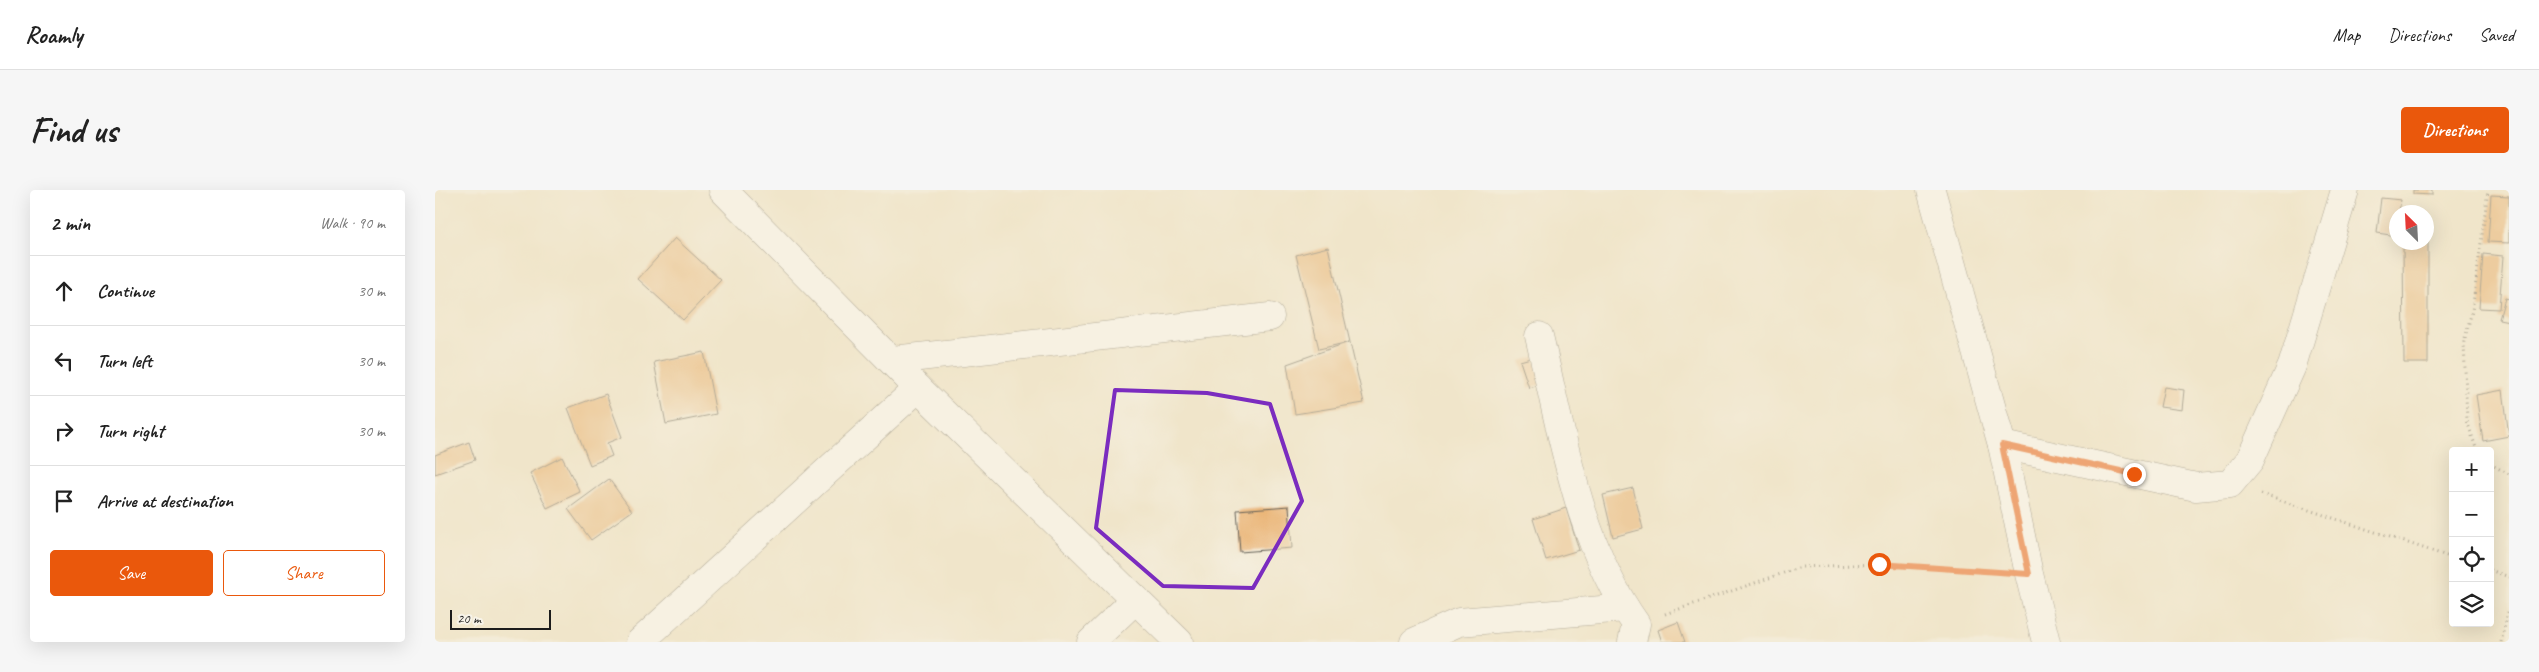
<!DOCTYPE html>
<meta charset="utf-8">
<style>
:root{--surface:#fff;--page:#f6f6f6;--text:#222;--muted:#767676;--line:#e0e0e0;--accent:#ea580c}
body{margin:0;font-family:Caveat,sans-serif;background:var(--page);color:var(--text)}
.controls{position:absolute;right:15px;bottom:15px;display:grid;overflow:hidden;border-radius:5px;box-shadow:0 5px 20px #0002}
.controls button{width:45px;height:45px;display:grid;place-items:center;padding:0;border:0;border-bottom:1px solid var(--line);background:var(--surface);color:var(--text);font:25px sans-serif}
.compass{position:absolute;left:1954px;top:15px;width:45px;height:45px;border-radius:50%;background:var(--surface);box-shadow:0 5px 20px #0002;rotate:336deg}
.scale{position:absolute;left:15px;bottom:12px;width:101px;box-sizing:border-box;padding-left:5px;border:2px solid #1c1c1c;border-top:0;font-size:14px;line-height:18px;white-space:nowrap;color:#1c1c1c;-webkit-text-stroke:4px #f7f3e8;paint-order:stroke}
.stop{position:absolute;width:15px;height:15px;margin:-11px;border:4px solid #ea580c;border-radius:50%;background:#fff}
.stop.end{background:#ea580c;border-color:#fff;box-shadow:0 1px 5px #0008}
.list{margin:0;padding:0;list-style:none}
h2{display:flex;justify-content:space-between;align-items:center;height:65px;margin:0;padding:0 20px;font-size:21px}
h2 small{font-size:16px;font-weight:400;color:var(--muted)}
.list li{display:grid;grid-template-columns:32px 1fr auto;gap:15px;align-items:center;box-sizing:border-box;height:70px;padding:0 20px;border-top:1px solid var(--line)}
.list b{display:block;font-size:19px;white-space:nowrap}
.list em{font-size:16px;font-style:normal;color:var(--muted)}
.actions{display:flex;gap:10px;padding:15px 20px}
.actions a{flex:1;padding:11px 0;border:1px solid var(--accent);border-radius:5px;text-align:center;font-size:18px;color:var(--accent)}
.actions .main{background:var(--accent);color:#fff}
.icon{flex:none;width:28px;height:28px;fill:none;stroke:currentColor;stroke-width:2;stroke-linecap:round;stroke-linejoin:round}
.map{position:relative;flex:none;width:2074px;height:452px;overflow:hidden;border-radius:5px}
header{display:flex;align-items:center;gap:30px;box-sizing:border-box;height:70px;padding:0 25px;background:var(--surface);border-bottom:1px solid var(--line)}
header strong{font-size:24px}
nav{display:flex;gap:28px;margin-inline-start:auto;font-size:18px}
.intro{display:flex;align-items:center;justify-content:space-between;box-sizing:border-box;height:120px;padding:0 30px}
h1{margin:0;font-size:35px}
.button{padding:12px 22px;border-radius:5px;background:var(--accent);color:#fff;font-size:18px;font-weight:700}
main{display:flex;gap:30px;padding:0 30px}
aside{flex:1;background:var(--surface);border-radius:5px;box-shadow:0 5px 20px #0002}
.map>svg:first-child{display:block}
.building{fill:#e9ae6b}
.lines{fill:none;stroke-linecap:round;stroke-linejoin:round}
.minor-casing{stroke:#666259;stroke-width:29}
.path{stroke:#666259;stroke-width:3;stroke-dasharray:1 4;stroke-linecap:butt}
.minor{stroke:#fff;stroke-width:28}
.route{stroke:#ea580c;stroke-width:6}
.marked{fill:none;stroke:#7b2cbf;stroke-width:4;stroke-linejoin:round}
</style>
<header>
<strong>Roamly</strong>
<nav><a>Map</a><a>Directions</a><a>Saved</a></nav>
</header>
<div class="intro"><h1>Find us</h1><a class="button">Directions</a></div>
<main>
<aside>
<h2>2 min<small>Walk · 90 m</small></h2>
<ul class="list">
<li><svg class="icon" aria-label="ahead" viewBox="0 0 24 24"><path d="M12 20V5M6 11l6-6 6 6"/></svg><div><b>Continue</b></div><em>30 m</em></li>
<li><svg class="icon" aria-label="left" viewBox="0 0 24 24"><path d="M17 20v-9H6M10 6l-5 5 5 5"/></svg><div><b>Turn left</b></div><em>30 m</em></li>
<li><svg class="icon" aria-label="right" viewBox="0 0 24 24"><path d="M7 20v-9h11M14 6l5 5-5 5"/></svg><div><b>Turn right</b></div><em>30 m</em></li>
<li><svg class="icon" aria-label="arrive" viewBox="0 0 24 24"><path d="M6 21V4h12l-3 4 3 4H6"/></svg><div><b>Arrive at destination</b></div></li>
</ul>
<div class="actions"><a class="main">Save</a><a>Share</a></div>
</aside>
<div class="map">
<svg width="2074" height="452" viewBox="0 0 2074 452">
<rect width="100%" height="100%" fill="#f7f3e8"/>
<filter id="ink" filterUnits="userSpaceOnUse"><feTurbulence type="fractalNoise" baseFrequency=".02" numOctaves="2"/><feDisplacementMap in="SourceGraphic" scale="10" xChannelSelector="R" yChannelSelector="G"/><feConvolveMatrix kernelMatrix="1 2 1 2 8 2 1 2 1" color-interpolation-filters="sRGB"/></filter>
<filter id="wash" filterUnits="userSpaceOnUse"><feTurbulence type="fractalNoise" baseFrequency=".0096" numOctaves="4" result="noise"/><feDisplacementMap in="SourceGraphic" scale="20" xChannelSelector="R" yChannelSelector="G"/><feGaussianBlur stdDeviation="1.12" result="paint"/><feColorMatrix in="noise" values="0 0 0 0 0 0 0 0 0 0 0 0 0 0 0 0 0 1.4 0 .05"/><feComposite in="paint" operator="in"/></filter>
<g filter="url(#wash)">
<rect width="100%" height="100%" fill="#f0e5ca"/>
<g id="blocks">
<g class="building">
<polygon points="1978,0 1997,0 1997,5 1978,4"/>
<polygon points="2056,5 2074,6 2074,53 2053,52"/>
<polygon points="1946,8 1966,10 1964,22 1962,22 1962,46 1942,43"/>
<polygon points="240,48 286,90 248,130 203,89"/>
<polygon points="1968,52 1993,52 1993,173 1969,173"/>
<polygon points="893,57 929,213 860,224 852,174 914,152 884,159 861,65"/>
<polygon points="2048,64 2068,66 2064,119 2044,118"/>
<polygon points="2070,108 2074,109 2074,131 2064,129"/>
<polygon points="269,162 281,224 231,234 219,172"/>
<polygon points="1099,167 1108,194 1094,198 1085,171"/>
<polygon points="1729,197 1749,200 1747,220 1725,217"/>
<polygon points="2068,200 2074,246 2048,251 2041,205"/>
<polygon points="171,204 187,247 172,253 177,266 155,275 133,218"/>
<polygon points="34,252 40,270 0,284 0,265"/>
<polygon points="127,267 145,302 112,318 95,283"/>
<polygon points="174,289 197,321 156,350 133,319"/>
<polygon points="1198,298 1208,339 1178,347 1168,305"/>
<polygon points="854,316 857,358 805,362 802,320"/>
<polygon points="1131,318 1144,360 1111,370 1098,329"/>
<polygon points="1243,432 1250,452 1227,452 1223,440"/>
</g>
</g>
</g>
<g filter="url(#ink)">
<use href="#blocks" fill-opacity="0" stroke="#666259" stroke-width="1"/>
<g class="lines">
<defs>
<g id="minor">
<polyline points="288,0 483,198 744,452"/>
<polyline points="1496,0 1567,255 1594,384 1611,452"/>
<path d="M1104 146C1127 242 1143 353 1201 434L1197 452"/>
<polyline points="458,170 835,127"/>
<polyline points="1567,255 1761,297 1795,294 1815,270 1857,176 1910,0"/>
<polyline points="205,452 483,198"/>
<polyline points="656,452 701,409"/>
<polyline points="979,452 1024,432 1190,418"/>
</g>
</defs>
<use href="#minor" class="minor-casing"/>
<g class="path">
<polyline points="2042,261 2032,231 2029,152 2037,121 2053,0"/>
<polyline points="2055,274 2074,284"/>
<polyline points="1826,304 2018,368"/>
<polyline points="2055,380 2074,387"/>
<polyline points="1230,424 1366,377 1444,374 1563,382"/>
<polyline points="2066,452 2074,418"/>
</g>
<use href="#minor" class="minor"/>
</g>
</g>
<g class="lines" filter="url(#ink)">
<polyline class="route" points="1444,374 1594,384 1567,255 1699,284"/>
</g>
<path d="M0 0H2074V452H0ZM680 200 772 203 835 214 867 311 818 398 728 396 661 338Z" fill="#f0e5ca" fill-opacity=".55" fill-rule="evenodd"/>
<path class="marked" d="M680 200 772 203 835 214 867 311 818 398 728 396 661 338Z"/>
</svg>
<div class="controls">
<button>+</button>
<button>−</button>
<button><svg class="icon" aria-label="locate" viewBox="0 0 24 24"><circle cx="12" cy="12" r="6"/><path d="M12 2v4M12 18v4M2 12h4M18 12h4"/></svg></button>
<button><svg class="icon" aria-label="layers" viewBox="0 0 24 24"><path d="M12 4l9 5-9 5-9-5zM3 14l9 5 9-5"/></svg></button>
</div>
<svg class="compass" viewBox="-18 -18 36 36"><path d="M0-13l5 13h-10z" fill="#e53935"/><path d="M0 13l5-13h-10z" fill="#767676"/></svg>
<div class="scale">20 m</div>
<div class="stop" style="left:1444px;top:374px"></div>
<div class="stop end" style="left:1699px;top:284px"></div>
</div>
</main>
